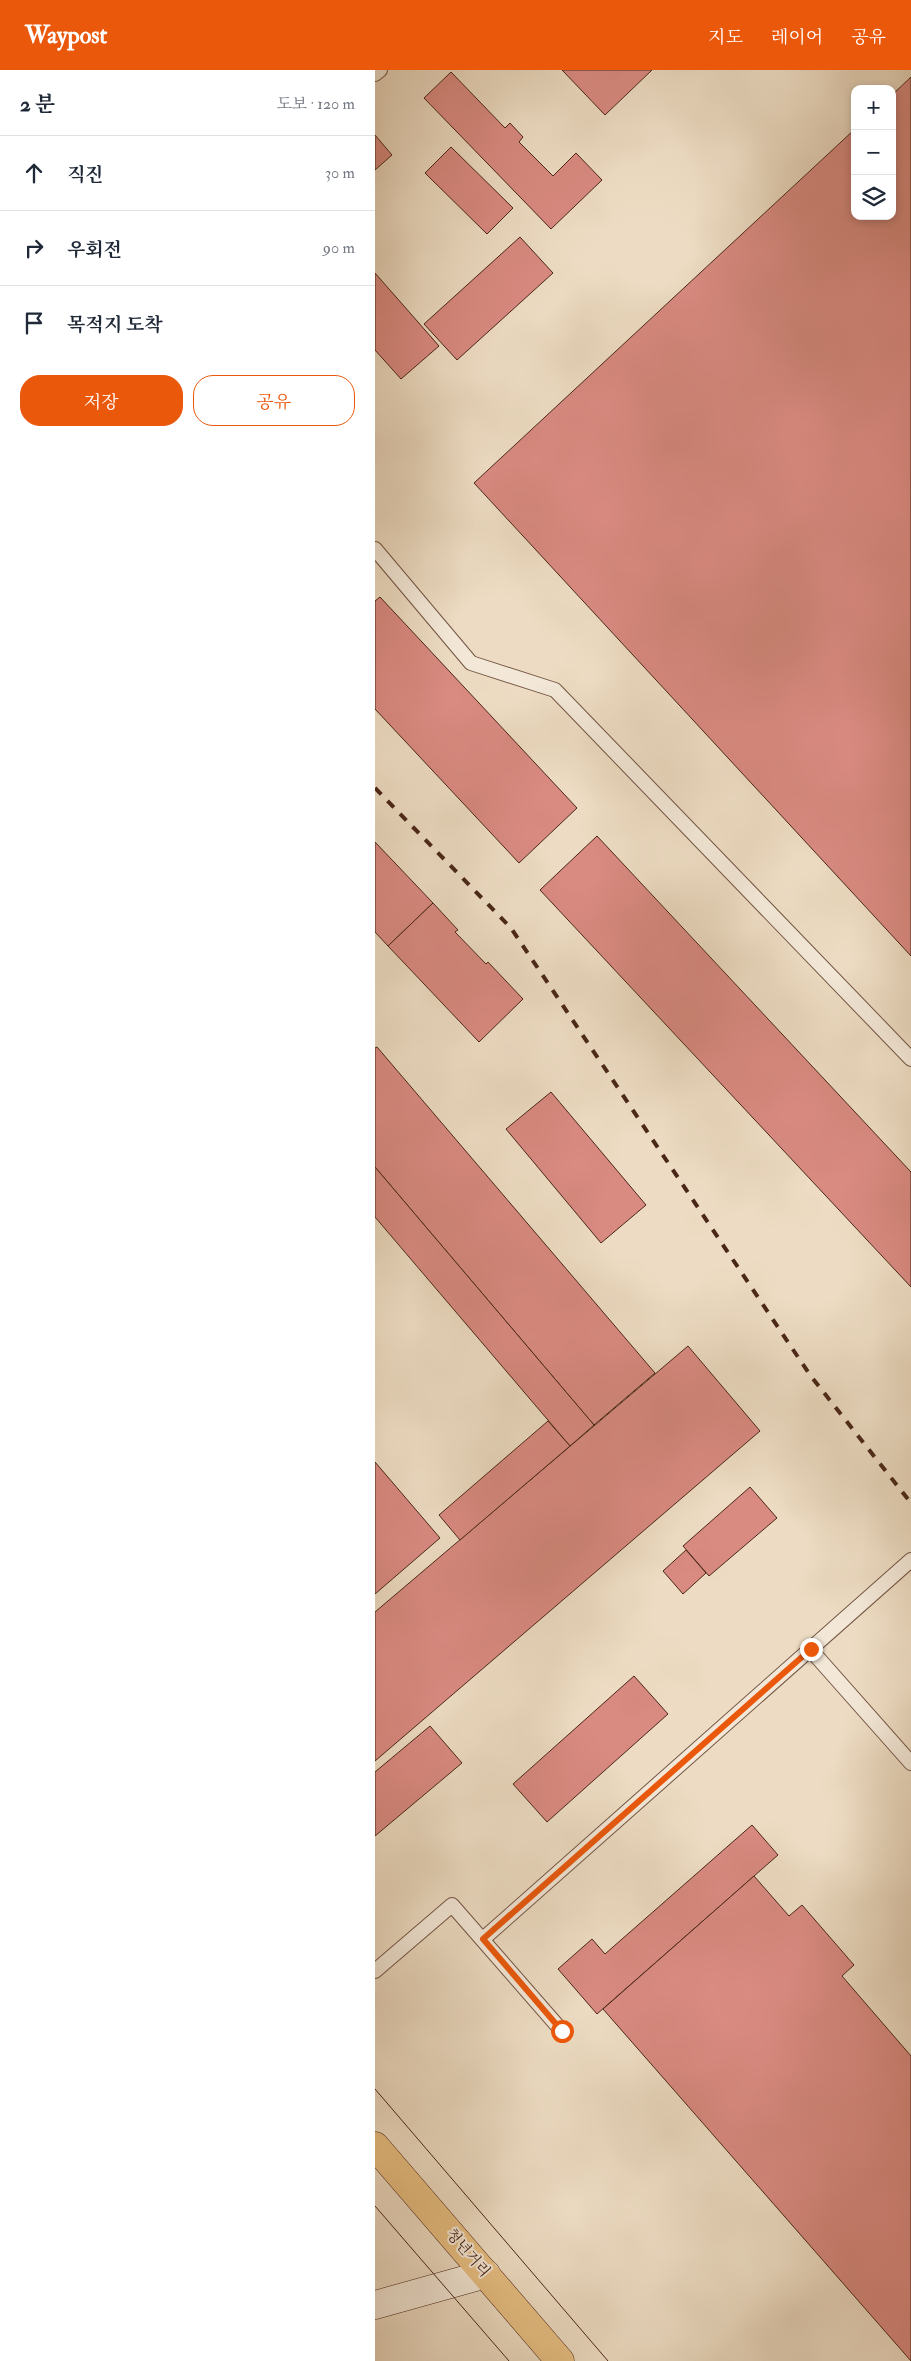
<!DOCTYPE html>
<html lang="ko">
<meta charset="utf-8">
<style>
:root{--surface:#fff;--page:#f6f6f7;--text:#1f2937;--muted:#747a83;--line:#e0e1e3;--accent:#ea580c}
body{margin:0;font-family:"IM FELL Double Pica","Noto Serif KR",serif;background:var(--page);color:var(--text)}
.controls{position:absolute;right:15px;top:15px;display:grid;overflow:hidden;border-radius:10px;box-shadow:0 2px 8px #0003}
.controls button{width:45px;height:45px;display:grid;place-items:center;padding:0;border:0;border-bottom:1px solid var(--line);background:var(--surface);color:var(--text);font:25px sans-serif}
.stop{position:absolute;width:15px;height:15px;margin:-11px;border:4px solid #ea580c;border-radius:50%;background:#fff}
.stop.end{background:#ea580c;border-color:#fff;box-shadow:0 1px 5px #0008}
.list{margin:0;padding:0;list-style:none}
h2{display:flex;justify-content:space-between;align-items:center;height:65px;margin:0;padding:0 20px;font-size:21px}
h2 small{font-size:16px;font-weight:400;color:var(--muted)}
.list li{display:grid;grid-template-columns:32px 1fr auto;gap:15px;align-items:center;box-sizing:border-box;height:75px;padding:0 20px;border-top:1px solid var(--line)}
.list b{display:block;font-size:19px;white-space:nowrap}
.list em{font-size:16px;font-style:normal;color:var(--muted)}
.actions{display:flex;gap:10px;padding:15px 20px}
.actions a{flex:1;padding:11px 0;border:1px solid var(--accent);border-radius:20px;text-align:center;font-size:18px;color:var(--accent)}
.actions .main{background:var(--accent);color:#fff}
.icon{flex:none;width:28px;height:28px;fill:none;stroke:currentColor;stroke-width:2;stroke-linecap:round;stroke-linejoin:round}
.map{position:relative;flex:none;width:536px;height:2291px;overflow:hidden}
header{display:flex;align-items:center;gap:30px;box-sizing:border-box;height:70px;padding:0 25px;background:var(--accent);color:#fff}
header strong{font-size:24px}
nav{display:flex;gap:28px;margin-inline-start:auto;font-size:18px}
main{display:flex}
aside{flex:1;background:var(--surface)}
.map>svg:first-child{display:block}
.building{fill:#d98a81;stroke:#4a2618}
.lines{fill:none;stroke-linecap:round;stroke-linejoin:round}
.lane-casing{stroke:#735443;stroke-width:16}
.secondary-casing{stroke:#4a2618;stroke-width:29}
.primary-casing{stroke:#4a2618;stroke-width:29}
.lane{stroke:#f3e8d8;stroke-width:14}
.secondary{stroke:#f3e8d8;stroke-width:28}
.primary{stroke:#e6be82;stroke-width:28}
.tram{stroke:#4a2618;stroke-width:1}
.rail{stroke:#4a2618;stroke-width:4;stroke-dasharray:9 9;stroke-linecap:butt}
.route{stroke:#ea580c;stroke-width:6}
.labels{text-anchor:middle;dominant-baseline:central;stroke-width:4;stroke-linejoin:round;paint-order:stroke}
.street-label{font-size:15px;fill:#4a2618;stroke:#f3e8d8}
</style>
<header>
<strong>Waypost</strong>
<nav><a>지도</a><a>레이어</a><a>공유</a></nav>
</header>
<main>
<aside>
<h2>2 분<small>도보 · 120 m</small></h2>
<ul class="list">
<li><svg class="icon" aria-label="ahead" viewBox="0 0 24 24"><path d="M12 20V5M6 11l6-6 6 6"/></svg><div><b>직진</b></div><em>30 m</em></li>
<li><svg class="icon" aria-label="right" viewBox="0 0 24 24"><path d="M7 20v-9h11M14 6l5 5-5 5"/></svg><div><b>우회전</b></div><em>90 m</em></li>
<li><svg class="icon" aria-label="arrive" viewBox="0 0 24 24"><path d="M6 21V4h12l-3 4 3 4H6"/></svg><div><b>목적지 도착</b></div></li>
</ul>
<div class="actions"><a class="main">저장</a><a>공유</a></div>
</aside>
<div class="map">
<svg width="536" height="2291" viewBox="0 0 536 2291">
<rect width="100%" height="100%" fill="#eddcc3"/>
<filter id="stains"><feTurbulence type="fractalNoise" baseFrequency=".004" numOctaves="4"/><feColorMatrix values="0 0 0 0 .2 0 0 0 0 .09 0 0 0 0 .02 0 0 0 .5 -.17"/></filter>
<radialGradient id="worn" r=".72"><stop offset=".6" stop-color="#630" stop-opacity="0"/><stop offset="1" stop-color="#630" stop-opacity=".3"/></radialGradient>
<g class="building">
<polygon points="187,0 277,0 230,45"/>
<polygon points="76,2 130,58 135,53 148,67 144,72 178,106 201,83 227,110 176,159 49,28"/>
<polygon points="536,7 536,886 99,413 480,59 480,146 517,146 517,25"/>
<polygon points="0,65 17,85 0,100"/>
<polygon points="76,77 138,138 112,164 50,103"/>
<polygon points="145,167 178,203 82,290 49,254"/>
<polygon points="0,203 64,276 26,309 0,280"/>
<polygon points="5,527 202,738 144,793 0,639 0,531"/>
<polygon points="222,766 536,1102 536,1217 165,820"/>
<polygon points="0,772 58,833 13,876 0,862"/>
<polygon points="58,833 83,860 80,862 111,894 113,892 148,929 104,972 13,876"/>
<polygon points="2,977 280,1303 219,1355 0,1097 0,978"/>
<polygon points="176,1022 271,1135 226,1173 131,1059"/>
<polygon points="0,1097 219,1355 195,1376 0,1147"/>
<polygon points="313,1276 385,1361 0,1691 0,1542"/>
<polygon points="173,1351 195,1376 85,1470 64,1445"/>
<polygon points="0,1392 65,1468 0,1524"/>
<polygon points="375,1417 402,1448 334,1506 308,1476"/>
<polygon points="311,1480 331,1503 308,1524 288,1501"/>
<polygon points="259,1606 293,1644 172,1752 138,1714"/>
<polygon points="55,1656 87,1693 0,1766 0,1702"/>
<polygon points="377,1755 403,1785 222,1944 183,1899 217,1869 230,1884"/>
<polygon points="379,1806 414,1846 427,1835 479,1895 467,1906 536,1986 536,2291 228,1939"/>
</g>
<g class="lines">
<defs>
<g id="lane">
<polyline points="0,4 5,0"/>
<polyline points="0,479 96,593 180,620 536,989"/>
<polyline points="435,1579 536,1693"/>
<polyline points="108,1869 536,1490"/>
<polyline points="0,1901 77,1835 187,1961"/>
</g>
<polyline id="secondary" points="0,2235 111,2204"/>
<polyline id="primary" points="0,2076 185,2291"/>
</defs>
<use href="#lane" class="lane-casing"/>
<use href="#secondary" class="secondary-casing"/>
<use href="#primary" class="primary-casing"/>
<use href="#lane" class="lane"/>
<use href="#secondary" class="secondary"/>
<use href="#primary" class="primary"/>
<g class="tram">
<polyline points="0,2019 233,2291"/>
<polyline points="0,2136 134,2291"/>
</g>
<polyline class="rail" points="0,718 136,858 435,1305 536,1433"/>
</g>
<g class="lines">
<polyline class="route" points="187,1961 108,1869 436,1579"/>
</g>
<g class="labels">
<g class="street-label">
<text transform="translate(93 2183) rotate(49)">청년거리</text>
</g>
</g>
<rect width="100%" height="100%" filter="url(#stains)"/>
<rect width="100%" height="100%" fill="url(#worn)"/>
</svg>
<div class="controls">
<button>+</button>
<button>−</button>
<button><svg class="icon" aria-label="layers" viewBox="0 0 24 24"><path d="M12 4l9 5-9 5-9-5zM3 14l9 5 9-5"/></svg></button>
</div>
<div class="stop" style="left:187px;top:1961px"></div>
<div class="stop end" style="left:436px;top:1579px"></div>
</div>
</main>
